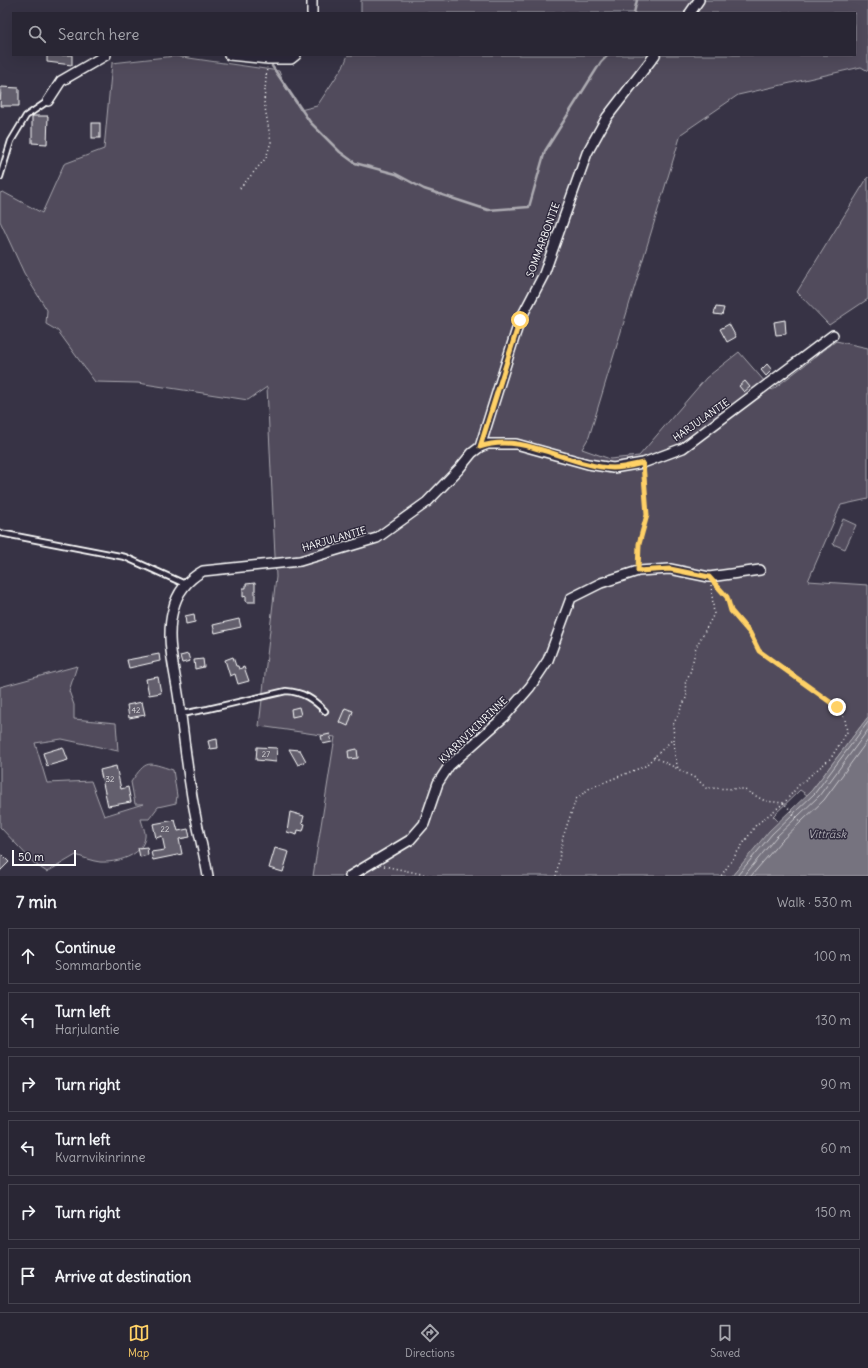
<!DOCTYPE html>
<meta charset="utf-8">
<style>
:root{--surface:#292634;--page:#312e3c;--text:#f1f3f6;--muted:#a5a5ac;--line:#45434f;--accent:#ffd166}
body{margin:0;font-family:Delius,sans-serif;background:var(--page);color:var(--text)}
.scale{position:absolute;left:12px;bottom:10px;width:64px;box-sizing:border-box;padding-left:4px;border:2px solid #fff;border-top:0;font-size:11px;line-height:14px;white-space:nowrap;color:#fff;-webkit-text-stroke:3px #2f2a3d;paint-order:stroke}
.stop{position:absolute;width:12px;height:12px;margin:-9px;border:3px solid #ffd166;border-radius:50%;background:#fff}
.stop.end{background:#ffd166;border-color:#fff;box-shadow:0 1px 4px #0008}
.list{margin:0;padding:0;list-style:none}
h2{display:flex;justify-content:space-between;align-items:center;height:52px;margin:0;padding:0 16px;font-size:17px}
h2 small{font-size:13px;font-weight:400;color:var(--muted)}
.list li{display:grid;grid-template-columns:26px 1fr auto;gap:12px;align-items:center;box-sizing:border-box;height:56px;margin:0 8px 8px;padding:0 8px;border:1px solid var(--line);border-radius:0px}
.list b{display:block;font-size:15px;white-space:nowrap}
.list p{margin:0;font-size:13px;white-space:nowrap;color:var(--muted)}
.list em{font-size:13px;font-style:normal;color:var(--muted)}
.icon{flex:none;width:22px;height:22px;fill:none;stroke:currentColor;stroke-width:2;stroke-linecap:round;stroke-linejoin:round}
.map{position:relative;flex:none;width:868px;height:876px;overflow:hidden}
.search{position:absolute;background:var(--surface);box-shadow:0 4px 16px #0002;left:12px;right:12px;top:12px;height:44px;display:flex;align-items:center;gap:10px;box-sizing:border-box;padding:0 14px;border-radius:0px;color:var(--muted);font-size:15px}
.sheet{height:436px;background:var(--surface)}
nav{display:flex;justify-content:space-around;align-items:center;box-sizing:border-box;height:56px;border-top:1px solid var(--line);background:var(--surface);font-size:11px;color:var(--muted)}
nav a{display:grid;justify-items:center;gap:2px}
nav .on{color:var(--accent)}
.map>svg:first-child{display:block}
.green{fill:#514c5c;stroke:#a8a6ae}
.water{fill:#76737f;stroke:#adabb2}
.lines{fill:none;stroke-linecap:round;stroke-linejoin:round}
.shore{stroke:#c8c7cc;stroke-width:1}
.stream{stroke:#adabb2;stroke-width:2.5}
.building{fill:#635f6d;stroke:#fff}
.lane-casing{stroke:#fff;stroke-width:8}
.street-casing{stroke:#fff;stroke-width:12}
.path{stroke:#fff;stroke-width:1.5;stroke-dasharray:1 3;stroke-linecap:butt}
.lane{stroke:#2f2a3d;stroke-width:4.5}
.street{stroke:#2f2a3d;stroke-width:9}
.route{stroke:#ffd166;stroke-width:5}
.labels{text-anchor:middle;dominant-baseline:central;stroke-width:3;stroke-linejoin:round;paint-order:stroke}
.number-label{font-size:8px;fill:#d8d7da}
.street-label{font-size:10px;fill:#fff;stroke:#2f2a3d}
.water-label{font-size:11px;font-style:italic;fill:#b4b2b9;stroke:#2f2a3d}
</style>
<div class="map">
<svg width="868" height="876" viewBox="0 0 868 876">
<rect width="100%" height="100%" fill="#373345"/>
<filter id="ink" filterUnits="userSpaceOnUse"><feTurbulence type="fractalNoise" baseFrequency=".025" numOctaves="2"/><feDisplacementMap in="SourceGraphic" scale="8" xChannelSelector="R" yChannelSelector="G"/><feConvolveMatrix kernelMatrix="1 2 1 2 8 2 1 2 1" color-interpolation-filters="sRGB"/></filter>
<g filter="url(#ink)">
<g class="green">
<polygon points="361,0 868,0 868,71 861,67 738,95 681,134 589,437 582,449 610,459 639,456 706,378 739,352 772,390 836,341 868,348 868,499 841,505 808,581 868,585 868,717 812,790 807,795 800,790 773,816 779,822 732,876 313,876 335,737 259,726 276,577 267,387 248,400 138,383 95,382 58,331 46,324 47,310 24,273 0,221 0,193 3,192 42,213 64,164 104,149 112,63 175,56 279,71 284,85 300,110 317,106 344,65 348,55 855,55 855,13 361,13"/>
<polygon points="868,177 868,299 829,325 797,292"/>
<polygon points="843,519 856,525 845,549 833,544"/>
<path d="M77 666 69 691 74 705V719L116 723 118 751 62 739 35 743 47 783 91 781 104 816 143 804H135L131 782C147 759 147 762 173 770L177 796 176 803 158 807 149 819H141C142 824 146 832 145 837 143 856 116 863 100 862 92 861 84 858 76 855L47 872 35 864 0 827V687Z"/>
</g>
<polygon class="water" points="868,717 868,876 732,876 769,831 812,790"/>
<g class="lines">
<g class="shore">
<polyline points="737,876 772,834 815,793 868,722"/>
<polyline points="744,876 776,837 819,796 868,730"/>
<polyline points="751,876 780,842 824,800 868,740"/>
</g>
<g class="stream">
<polyline points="634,13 637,0"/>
<polyline points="272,66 310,122 340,152 355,163 396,174 424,189 488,210 529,207 545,151 601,62 608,55"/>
</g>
</g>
<g class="building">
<polygon points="47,55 72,55 72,65 47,62"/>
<polygon points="1,87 19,88 19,106 0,106"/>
<polygon points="32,116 48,116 47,144 32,143"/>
<rect x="92" y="123" width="8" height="15"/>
<polygon points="716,307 724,308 722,315 714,314"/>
<polygon points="785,320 786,334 776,335 774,322"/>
<polygon points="729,324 736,337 727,342 720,329"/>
<polygon points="767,364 772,370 766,376 761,370"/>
<polygon points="745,381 750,387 744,392 739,386"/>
<polygon points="255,583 255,602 246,602 246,596 243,597 243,588 246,588 246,584"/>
<polygon points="194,614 195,622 186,624 185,616"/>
<polygon points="239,619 241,627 215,633 213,625"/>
<polygon points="159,654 160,661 129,668 127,660"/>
<polygon points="188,654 190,661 182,663 180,656"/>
<polygon points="233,657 236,666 238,666 239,669 244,667 249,681 238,684 235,674 230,676 225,660"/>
<polygon points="203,659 204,667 195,669 194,660"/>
<polygon points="158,677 161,693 149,695 146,679"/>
<polygon points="142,702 145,715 129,718 127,705"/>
<polygon points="299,707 301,715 292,717 291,709"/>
<polygon points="345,708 353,711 348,726 339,722"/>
<polygon points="330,734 332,742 323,744 321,736"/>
<polygon points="217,739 218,748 210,749 208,741"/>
<polygon points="63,747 68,760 47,766 43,753"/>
<polygon points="257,747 277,748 276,762 256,760"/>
<polygon points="289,749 300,750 306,761 298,765"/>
<polygon points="357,749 358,758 349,759 348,751"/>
<polygon points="116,766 121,789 128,787 131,802 108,806 100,770"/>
<polygon points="290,812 304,816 302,823 305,824 303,831 298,830 297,835 287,832"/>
<polygon points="175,820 178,831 188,829 190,837 179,839 182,854 153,860 151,852 165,850 162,836 156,838 153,824"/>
<polygon points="147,847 148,855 140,857 138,848"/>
<polygon points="275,848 289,852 283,872 269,868"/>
<polygon points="0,853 9,862 0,871"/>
</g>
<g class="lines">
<defs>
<g id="lane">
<polyline points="0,177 11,141 26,116 48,101"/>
<polyline points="0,533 125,557 185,584"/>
<path d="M181 714 208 709 286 691C303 692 313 699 325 711"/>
</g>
<g id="street">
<polyline points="312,0 312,13"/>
<polyline points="690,13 699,0"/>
<polyline points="229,55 268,59 291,59 296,55"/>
<polyline points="48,101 61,81 106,55"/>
<polyline points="480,447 515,335 520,320 544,274 587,153 607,117 655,55"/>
<path d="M208 876C203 847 195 819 191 790 186 760 183 730 179 700 175 670 165 640 173 610 177 592 187 580 203 571L300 561 377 538 427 502 459 469 472 453 480 447 488 444H516L588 464 613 468 643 463 683 448 833 335"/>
<polyline points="350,876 410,840 424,824 438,783 449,766 504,717 530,687 548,660 571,598 601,583 638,571 670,569 709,577 760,570"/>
</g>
</defs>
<use href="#lane" class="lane-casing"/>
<use href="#street" class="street-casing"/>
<g class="path">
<polyline points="240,188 266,158 271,142 264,102 267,67"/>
<polyline points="638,562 639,544 647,515 644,472"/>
<polyline points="716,584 727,597 731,611 749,633 759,651 837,707 845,719 847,732 831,758 799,785 784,803 756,825 721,876"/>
<polyline points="711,585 714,614 696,647 691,670 685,684 687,696 673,725 675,756 678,769 697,779 706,788 743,789 765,801 784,803 800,821"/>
<polyline points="654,757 678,769"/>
<polyline points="384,866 431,876"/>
<polyline points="556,876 563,837 576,799 590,788 645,766 673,739"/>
</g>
<use href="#lane" class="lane"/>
<use href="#street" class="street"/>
</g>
</g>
<g class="lines" filter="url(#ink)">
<path class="route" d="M520 320 480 447C522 431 570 467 613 468 622 468 634 465 643 463L647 515 639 544 638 571 670 569 709 577 727 597 731 611 750 633 759 651 837 707"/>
</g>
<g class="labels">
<g class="number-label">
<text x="136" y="710">42</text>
<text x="266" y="754">27</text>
<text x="110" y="779">32</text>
<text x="165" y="829">22</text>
</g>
<g class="street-label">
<text transform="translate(543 240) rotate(-70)">SOMMARBONTIE</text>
<text transform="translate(701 420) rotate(-35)">HARJULANTIE</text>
<text transform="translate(334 539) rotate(-16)">HARJULANTIE</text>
<text transform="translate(473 730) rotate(-44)">KVARNVIKINRINNE</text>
</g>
<g class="water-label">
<text x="827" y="834">Vitträsk</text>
</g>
</g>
</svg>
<div class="scale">50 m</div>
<div class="stop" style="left:520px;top:320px"></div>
<div class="stop end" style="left:837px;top:707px"></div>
<div class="search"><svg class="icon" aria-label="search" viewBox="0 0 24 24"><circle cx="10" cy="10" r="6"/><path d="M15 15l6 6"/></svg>Search here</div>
</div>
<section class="sheet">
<h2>7 min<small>Walk · 530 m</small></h2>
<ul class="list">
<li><svg class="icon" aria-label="ahead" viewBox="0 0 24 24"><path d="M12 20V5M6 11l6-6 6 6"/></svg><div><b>Continue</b><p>Sommarbontie</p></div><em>100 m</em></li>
<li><svg class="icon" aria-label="left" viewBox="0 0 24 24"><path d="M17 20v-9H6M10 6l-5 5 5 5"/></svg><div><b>Turn left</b><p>Harjulantie</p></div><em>130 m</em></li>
<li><svg class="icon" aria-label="right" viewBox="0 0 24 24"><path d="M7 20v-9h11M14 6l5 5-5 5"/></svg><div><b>Turn right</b></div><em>90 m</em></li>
<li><svg class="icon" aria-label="left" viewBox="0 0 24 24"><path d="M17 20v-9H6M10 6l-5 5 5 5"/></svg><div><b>Turn left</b><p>Kvarnvikinrinne</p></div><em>60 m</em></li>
<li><svg class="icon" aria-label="right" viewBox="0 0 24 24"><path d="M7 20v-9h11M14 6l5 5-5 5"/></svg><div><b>Turn right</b></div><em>150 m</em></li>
<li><svg class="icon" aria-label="arrive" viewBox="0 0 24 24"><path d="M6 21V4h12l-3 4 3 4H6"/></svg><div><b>Arrive at destination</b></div></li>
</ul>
</section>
<nav>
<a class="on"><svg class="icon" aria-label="map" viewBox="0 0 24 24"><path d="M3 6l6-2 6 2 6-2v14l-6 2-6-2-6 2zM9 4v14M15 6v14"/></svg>Map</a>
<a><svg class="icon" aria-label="directions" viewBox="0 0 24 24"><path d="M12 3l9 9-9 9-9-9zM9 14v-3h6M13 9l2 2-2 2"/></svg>Directions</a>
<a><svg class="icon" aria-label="saved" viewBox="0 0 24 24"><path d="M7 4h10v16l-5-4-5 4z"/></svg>Saved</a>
</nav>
